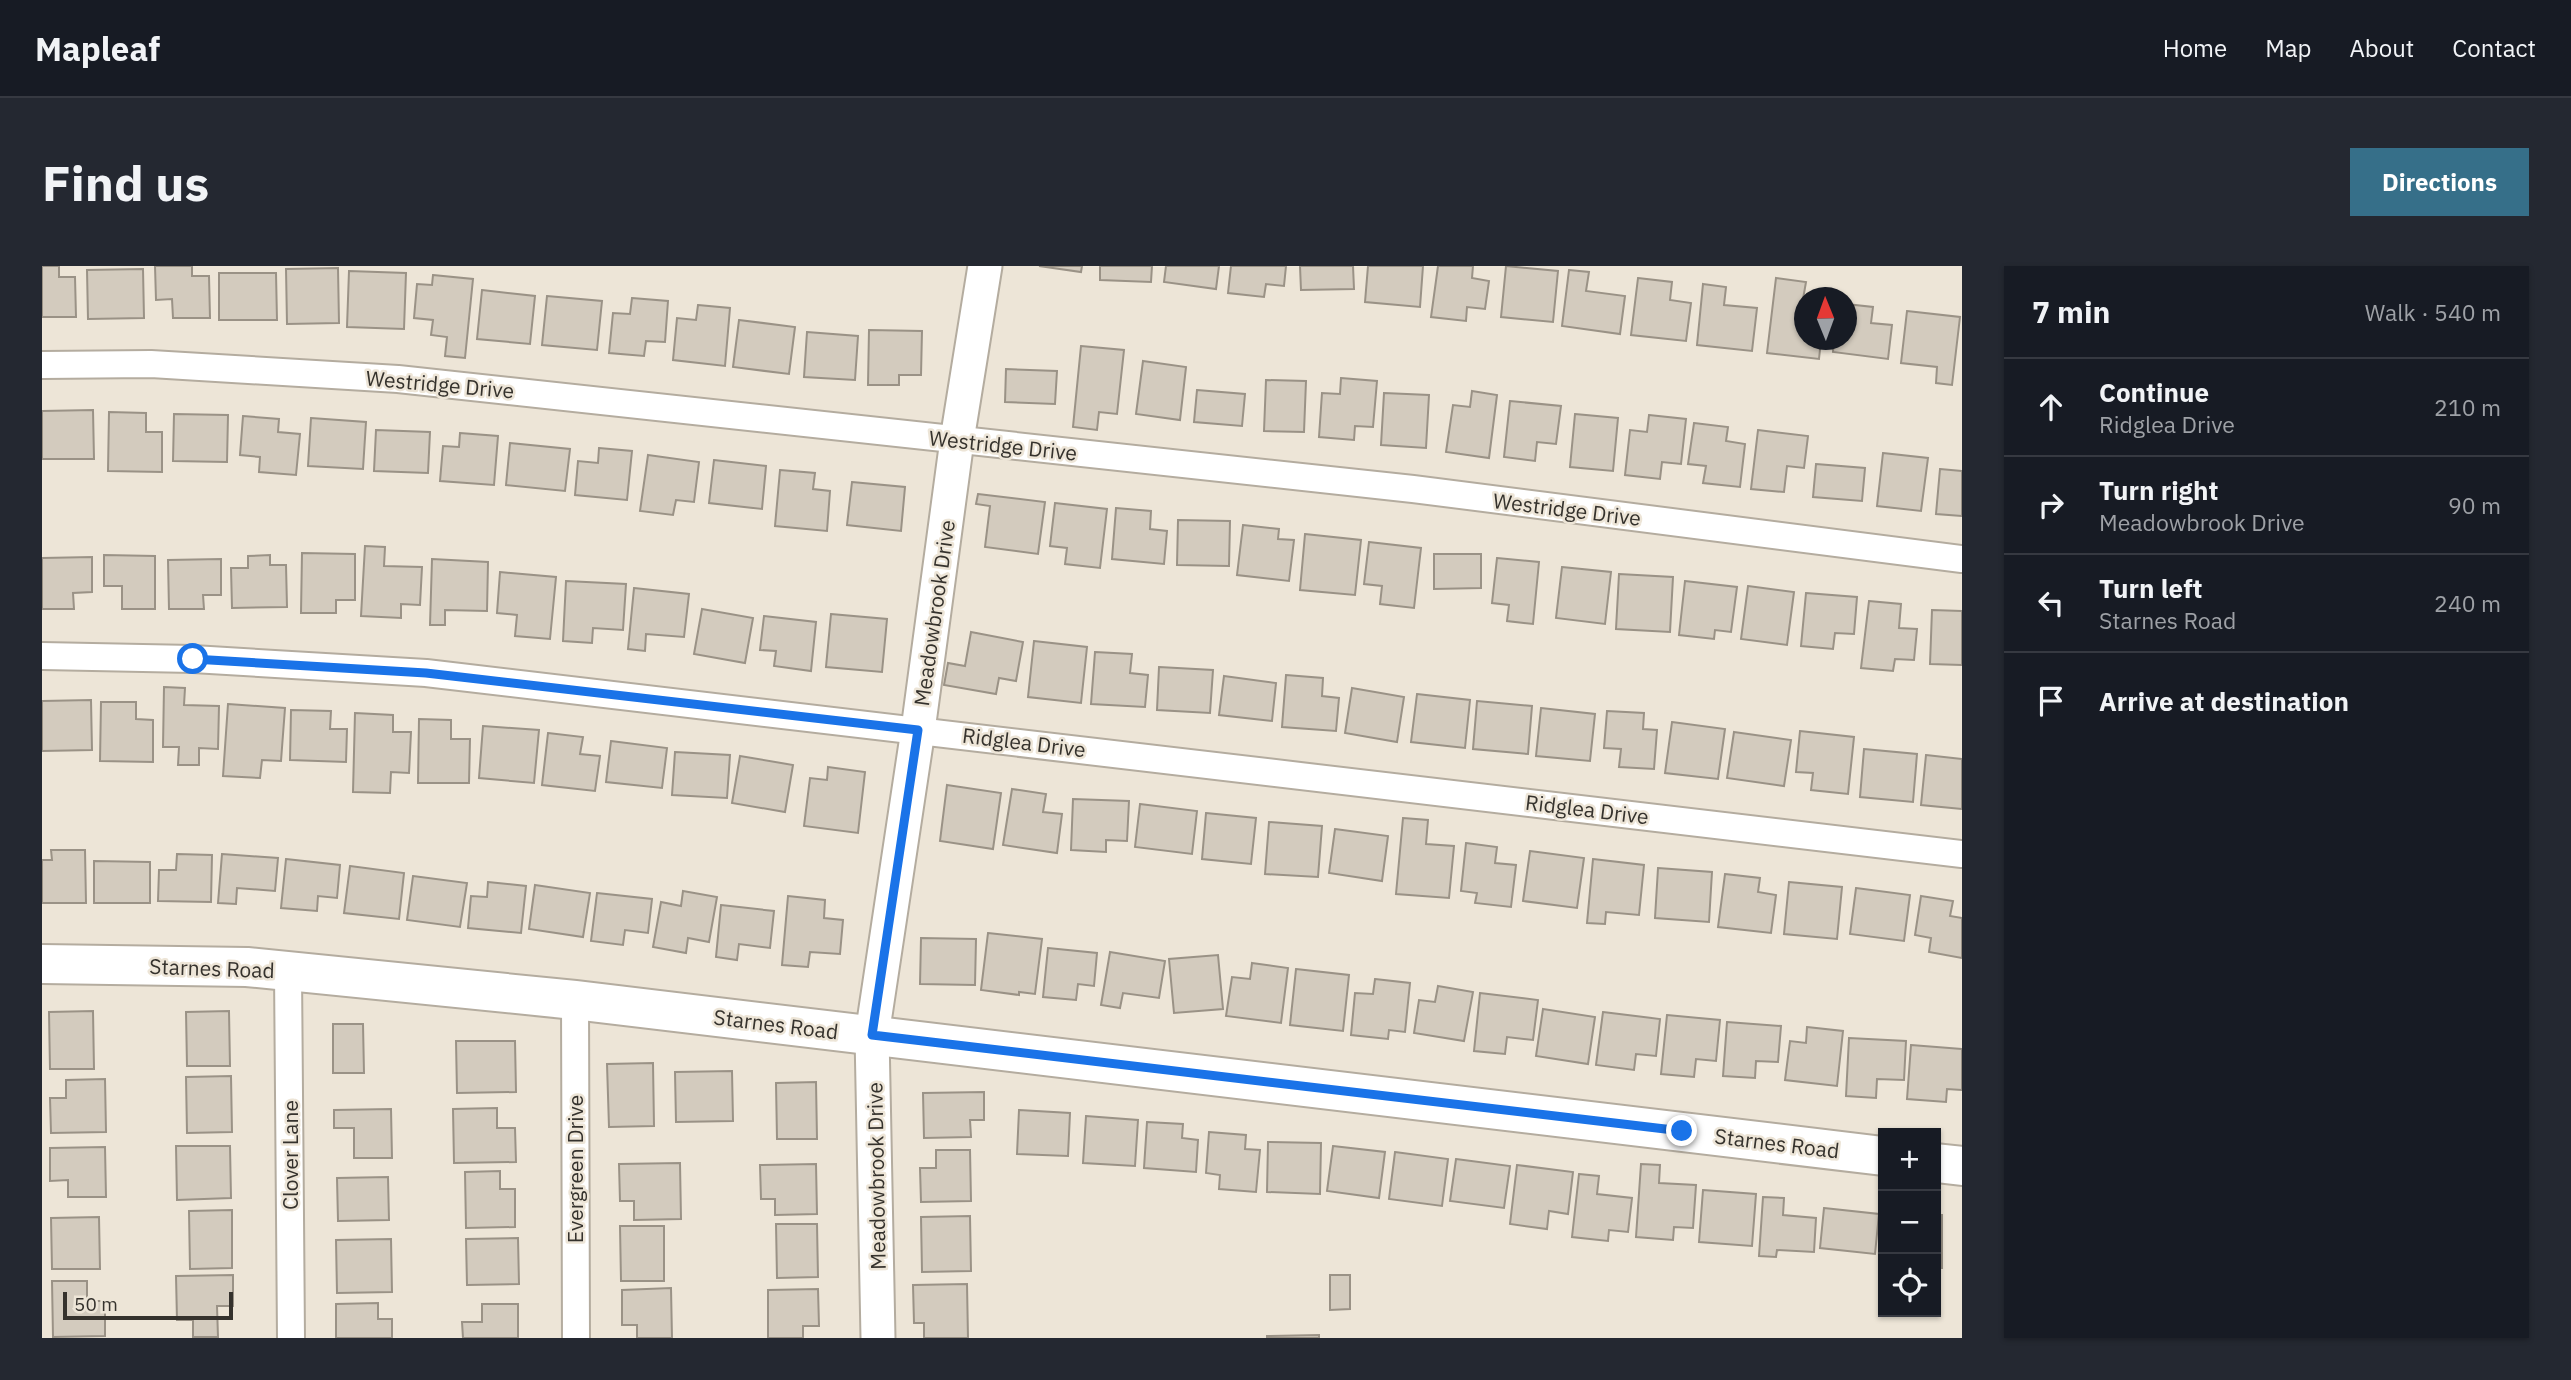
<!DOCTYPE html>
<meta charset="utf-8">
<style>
:root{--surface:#171b24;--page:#242831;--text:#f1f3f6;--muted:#9ea1a6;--line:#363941;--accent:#366f89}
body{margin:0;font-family:"IBM Plex Sans",sans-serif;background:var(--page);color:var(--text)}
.controls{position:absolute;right:21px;bottom:21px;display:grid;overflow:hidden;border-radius:0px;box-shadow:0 2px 5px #0004}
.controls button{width:63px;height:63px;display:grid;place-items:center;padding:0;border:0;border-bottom:2px solid var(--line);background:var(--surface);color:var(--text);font:35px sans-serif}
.compass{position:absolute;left:1752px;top:21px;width:63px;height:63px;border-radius:50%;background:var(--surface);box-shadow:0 2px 5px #0004;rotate:359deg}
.scale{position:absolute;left:21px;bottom:18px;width:170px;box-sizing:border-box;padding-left:7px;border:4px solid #35322d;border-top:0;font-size:19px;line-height:24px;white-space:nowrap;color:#35322d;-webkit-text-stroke:5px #ede5d7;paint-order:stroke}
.stop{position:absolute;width:21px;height:21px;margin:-16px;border:5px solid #1a73e8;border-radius:50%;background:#fff}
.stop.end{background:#1a73e8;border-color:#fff;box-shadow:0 2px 7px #0008}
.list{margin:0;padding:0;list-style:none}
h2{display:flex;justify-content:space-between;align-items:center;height:91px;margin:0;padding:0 28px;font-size:30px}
h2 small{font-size:23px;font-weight:400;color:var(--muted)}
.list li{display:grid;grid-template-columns:46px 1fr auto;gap:21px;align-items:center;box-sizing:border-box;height:98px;padding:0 28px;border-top:2px solid var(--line)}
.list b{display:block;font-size:26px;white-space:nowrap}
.list p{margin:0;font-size:23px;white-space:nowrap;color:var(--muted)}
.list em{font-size:23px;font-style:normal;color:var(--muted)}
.icon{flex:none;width:38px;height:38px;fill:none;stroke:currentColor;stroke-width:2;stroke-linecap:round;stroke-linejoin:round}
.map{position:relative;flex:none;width:1920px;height:1072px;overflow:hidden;border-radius:0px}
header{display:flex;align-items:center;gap:42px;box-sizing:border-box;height:98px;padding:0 35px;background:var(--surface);border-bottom:2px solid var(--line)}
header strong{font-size:33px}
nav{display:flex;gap:38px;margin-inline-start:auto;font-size:24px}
.intro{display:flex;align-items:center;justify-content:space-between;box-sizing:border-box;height:168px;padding:0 42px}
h1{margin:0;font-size:49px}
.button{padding:18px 32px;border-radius:0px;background:var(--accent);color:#fff;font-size:24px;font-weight:700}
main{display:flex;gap:42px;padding:0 42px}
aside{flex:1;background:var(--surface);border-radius:0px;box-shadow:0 2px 5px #0004}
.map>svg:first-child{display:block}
.building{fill:#d3cbbe;stroke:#9a9286;stroke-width:2}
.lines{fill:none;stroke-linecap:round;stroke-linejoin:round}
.minor-casing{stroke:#b4ac9f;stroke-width:30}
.tertiary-casing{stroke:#b4ac9f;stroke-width:37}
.secondary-casing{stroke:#b4ac9f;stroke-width:42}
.minor{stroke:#fff;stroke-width:26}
.tertiary{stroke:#fff;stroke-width:33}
.secondary{stroke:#fff;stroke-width:38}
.route{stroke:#1a73e8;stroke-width:9}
.labels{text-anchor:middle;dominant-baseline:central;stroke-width:5;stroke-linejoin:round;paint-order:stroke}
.street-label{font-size:21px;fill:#35322d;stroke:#ede5d7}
</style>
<header>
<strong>Mapleaf</strong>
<nav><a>Home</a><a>Map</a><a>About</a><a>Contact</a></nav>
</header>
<div class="intro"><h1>Find us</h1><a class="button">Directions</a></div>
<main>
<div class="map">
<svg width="1920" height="1072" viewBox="0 0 1920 1072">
<rect width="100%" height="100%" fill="#ede5d7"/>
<g class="building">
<polygon points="0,0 17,0 17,11 33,11 34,51 0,51"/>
<polygon points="113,0 150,0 150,10 167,10 168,52 131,52 130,33 114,34"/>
<polygon points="997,0 1040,0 1039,6"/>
<polygon points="1058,0 1110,0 1109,16 1058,14"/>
<polygon points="1124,0 1177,0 1174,23 1122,16"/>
<polygon points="1189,0 1244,0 1242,20 1224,18 1222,31 1186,27"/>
<polygon points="1258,0 1311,0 1312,23 1259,24"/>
<polygon points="1326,0 1381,0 1378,41 1323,36"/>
<polygon points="1396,0 1431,0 1430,12 1447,15 1443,43 1425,41 1424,55 1389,51"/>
<polygon points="1464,0 1516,5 1511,56 1459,51"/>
<polygon points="296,2 297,57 245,58 244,3"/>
<polygon points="101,3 102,52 46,53 45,4"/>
<polygon points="1527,4 1547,6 1544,25 1583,30 1578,68 1520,60"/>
<polygon points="307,5 364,7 362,63 305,61"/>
<polygon points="177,7 234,7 235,54 177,54"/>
<polygon points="391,9 431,13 423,92 403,90 405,71 389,69 391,54 372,52 375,18 390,19"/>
<polygon points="1596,12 1630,16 1628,34 1649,37 1644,75 1589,69"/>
<polygon points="1734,12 1764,16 1761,33 1762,74 1779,74 1777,93 1725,87"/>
<polygon points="1661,18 1684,21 1682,39 1715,42 1710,85 1655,79"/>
<polygon points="440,24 493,30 488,78 435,73"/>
<polygon points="505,30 560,35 555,84 500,79"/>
<polygon points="590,32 626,35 623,76 604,75 602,90 567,87 571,47 588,48"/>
<polygon points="1804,38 1831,41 1829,57 1850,59 1846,93 1791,86 1792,74 1804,74"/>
<polygon points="656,39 688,42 683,100 631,94 635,52 654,54"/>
<polygon points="1865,45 1918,51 1910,119 1894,117 1895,101 1859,97"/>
<polygon points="697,54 753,61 747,108 691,101"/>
<polygon points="827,64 880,65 879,109 857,109 857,119 826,119"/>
<polygon points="765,66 816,70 813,114 762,111"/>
<polygon points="1039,80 1082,84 1075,148 1057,146 1055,164 1031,161"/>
<polygon points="1101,95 1144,101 1138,154 1094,148"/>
<polygon points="964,103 1015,105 1013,138 963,136"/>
<polygon points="1299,112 1335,115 1331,161 1313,160 1312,174 1277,171 1280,127 1298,128"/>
<polygon points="1224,114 1264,115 1262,166 1222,165"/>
<polygon points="1155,124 1203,128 1200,160 1152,156"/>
<polygon points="1430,125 1455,129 1447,192 1404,186 1411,139 1428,141"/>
<polygon points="1342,127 1387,129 1384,182 1339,179"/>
<polygon points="1468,135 1519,140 1514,178 1495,176 1493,195 1462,191"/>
<polygon points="51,144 52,193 0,193 0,145"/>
<polygon points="67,146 104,147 104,166 120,166 120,206 66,205"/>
<polygon points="132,148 186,149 185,196 131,195"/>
<polygon points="1533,148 1576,152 1571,205 1528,201"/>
<polygon points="1607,149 1644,153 1639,198 1620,196 1618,213 1583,209 1588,164 1605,166"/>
<polygon points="201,150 237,153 236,166 258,168 254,209 217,206 218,191 198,189"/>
<polygon points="269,152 324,156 321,203 266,200"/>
<polygon points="1652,157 1686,161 1684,175 1703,178 1698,221 1661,217 1664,200 1646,198"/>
<polygon points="334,164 388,166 386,207 332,205"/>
<polygon points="1716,164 1766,170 1762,202 1745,200 1742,226 1709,223"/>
<polygon points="418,167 456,170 452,219 398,215 401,180 417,181"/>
<polygon points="468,177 528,183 523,225 464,219"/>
<polygon points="557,182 590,185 585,234 533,229 536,195 556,197"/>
<polygon points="1841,187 1886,192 1879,245 1835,240"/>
<polygon points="606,189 657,196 652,236 634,234 631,249 598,245"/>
<polygon points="672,194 724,200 720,243 667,237"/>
<polygon points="1774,198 1823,202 1820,235 1771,231"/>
<polygon points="1898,203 1920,205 1920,250 1894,248"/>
<polygon points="738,204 773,207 771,223 788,225 785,265 733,260"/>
<polygon points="810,216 863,221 859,265 805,259"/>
<polygon points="936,228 1003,236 996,288 943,281 948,240 934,238"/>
<polygon points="1013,237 1065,243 1058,302 1023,298 1025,282 1008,280"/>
<polygon points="1074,242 1109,245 1108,263 1125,265 1122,298 1070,293"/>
<polygon points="1136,254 1188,255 1187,300 1135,299"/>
<polygon points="1201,259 1237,263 1236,273 1252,274 1247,315 1195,309"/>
<polygon points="1263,268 1319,274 1313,329 1258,324"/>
<polygon points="1327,276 1379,282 1372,342 1338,338 1340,320 1322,318"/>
<polygon points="323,280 343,281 342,300 380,301 378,339 359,338 359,352 319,350"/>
<polygon points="260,287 313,288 313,334 294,334 294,347 259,347"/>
<polygon points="1392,288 1439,288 1439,322 1392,323"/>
<polygon points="62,289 113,290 113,343 80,343 80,320 62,320"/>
<polygon points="228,289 228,299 244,299 245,341 190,342 189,302 206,302 206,290"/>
<polygon points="50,291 50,326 31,327 32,343 0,343 0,292"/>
<polygon points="1455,292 1497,296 1491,358 1465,355 1467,339 1450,337"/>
<polygon points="179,293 179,329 161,329 162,343 127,343 126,294"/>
<polygon points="390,293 446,296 445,345 403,344 403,359 388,359"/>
<polygon points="1520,301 1569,306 1563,358 1514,352"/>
<polygon points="458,306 514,311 508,373 473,370 475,349 455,347"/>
<polygon points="1577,308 1631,311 1628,366 1574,363"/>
<polygon points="524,315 584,318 581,364 551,362 550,377 521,375"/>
<polygon points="1643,315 1695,321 1689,366 1673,364 1672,373 1637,369"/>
<polygon points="1706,320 1752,326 1745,379 1699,373"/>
<polygon points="592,322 647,328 642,371 604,368 603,385 586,383"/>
<polygon points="1764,327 1815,331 1812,368 1793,367 1791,383 1759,380"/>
<polygon points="1827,335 1859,338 1857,362 1875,363 1872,394 1853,393 1851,405 1819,402"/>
<polygon points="660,343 711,352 703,397 652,388"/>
<polygon points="1890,344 1920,345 1920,399 1888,398"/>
<polygon points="789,348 845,353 840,406 784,401"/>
<polygon points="722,350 774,356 769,405 732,400 734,385 718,384"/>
<polygon points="929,366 981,376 974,415 957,412 954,428 902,419 906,397 923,400"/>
<polygon points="992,375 1045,381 1039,437 986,431"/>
<polygon points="1053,386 1090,388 1088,407 1106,409 1103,441 1049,438"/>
<polygon points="1117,401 1171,404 1168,447 1115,444"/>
<polygon points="1244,409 1281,412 1280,430 1297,432 1294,465 1240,461"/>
<polygon points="1182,410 1234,417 1230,455 1177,449"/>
<polygon points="122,421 143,422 142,439 177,440 176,483 157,482 157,499 136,499 137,481 121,481"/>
<polygon points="1310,422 1362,431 1355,476 1303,467"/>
<polygon points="1375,428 1428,434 1423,482 1369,476"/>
<polygon points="49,434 50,484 0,485 0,435"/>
<polygon points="1435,435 1490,440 1486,488 1431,483"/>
<polygon points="59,436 94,436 94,453 111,454 111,496 58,495"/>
<polygon points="186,438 243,442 239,495 220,494 218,512 181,510"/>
<polygon points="1499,442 1553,448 1548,495 1494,490"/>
<polygon points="249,444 289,445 288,463 305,463 304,496 248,494"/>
<polygon points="1565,445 1602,447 1601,463 1615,464 1612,503 1577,501 1579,483 1562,482"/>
<polygon points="313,447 351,449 351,466 369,466 367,507 349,506 348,527 311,526"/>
<polygon points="377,453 409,454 409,473 428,473 427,517 376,517"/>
<polygon points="1630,456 1683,463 1676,513 1623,507"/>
<polygon points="441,460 497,464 492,517 437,512"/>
<polygon points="1758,465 1812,471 1806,528 1769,524 1771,507 1754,506"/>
<polygon points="1692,466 1749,474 1742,520 1685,512"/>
<polygon points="506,467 541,471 538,488 558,490 553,525 500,519"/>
<polygon points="569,475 625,482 620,522 564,516"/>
<polygon points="1822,483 1875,488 1871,536 1818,531"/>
<polygon points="633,486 688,489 685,532 630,529"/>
<polygon points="1884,489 1920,493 1920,543 1879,539"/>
<polygon points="698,490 751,499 743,546 690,537"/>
<polygon points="786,501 823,506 816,567 762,560 768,512 785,514"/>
<polygon points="905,519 959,527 951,583 898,575"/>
<polygon points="970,523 1004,528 1001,546 1020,548 1015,587 961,579"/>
<polygon points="1031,533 1087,535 1085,575 1064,574 1064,586 1029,584"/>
<polygon points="1098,538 1155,545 1150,588 1093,581"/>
<polygon points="1164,547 1214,552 1209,598 1160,593"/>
<polygon points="1361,552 1386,554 1384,578 1412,580 1407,632 1354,628"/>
<polygon points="1227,556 1280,560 1276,611 1223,608"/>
<polygon points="1293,563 1346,570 1340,615 1287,607"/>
<polygon points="1424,577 1455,581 1453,597 1474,599 1469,641 1433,637 1435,627 1419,625"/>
<polygon points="9,584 43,584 44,637 0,637 0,594 10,594"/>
<polygon points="1488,585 1542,592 1535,642 1481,635"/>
<polygon points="135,588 170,589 169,636 116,635 117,604 134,604"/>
<polygon points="180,588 236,592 233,625 195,622 194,638 176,637"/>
<polygon points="244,593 298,599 295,632 276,630 275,645 239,642"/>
<polygon points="1551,593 1602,599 1597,649 1564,646 1563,658 1545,657"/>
<polygon points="52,595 108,596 108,637 52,637"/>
<polygon points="308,600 362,607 357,653 302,647"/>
<polygon points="1616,602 1670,606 1667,656 1613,652"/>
<polygon points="1683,608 1718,612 1716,626 1734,629 1729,667 1676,661"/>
<polygon points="371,610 425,617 418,661 365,654"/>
<polygon points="446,616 484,620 479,667 426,662 429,630 445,631"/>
<polygon points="1747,616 1800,621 1795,673 1742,668"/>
<polygon points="493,619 548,627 541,671 487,663"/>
<polygon points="1814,622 1868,629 1862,675 1808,668"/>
<polygon points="641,625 675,631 667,676 646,672 644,687 611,681 619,636 639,640"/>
<polygon points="555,627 610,633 606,667 583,664 581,679 549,675"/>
<polygon points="746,630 783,634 782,652 801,654 798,688 768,686 766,701 740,699"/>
<polygon points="1879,630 1911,635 1908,650 1920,652 1920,692 1887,686 1889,672 1873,669"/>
<polygon points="679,639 732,645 728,682 697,678 695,694 674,691"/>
<polygon points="946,667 1000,673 993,728 977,726 977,729 939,724"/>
<polygon points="879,672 934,673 933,719 878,718"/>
<polygon points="1006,682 1055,687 1052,720 1036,718 1034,734 1001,731"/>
<polygon points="1068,686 1123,695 1117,732 1081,727 1078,742 1059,739"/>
<polygon points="1176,689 1181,743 1132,747 1127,693"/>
<polygon points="1210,697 1246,702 1239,757 1184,750 1190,711 1208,713"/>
<polygon points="1254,703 1307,709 1301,765 1248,759"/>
<polygon points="1333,713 1368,717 1363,766 1347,764 1346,773 1309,769 1313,727 1331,728"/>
<polygon points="1396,720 1431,726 1422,775 1372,767 1377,734 1393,736"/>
<polygon points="1438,727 1496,734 1491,774 1465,771 1463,788 1432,785"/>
<polygon points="1501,743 1553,751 1546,798 1494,790"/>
<polygon points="51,745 52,803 8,803 7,746"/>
<polygon points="187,745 188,800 145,800 144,746"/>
<polygon points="1561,746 1618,753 1614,790 1594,788 1592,804 1554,799"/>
<polygon points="1625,749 1678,754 1674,795 1654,793 1652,811 1619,808"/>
<polygon points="1685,756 1739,760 1736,796 1714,795 1713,812 1681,810"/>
<polygon points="291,758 321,758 322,807 291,807"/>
<polygon points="1765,761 1801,765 1795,820 1743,814 1748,775 1764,777"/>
<polygon points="1807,772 1864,775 1862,814 1835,813 1834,832 1804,830"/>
<polygon points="414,775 473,775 474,826 415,827"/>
<polygon points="1869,779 1920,783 1920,824 1905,823 1904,836 1865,833"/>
<polygon points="611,797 612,860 567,861 565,798"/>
<polygon points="690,805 691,855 634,856 633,806"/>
<polygon points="189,810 190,866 145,867 144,811"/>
<polygon points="63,813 64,866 9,867 8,832 24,832 24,814"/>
<polygon points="774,816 775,873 735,873 734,817"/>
<polygon points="942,826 942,854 928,854 929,871 882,872 881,827"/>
<polygon points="455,842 455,862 473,862 474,896 412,897 411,843"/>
<polygon points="349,843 350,892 312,892 312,862 292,862 292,844"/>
<polygon points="977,844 1028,847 1026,890 975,888"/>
<polygon points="1044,850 1096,854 1093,900 1041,897"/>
<polygon points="1105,856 1141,858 1140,872 1156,874 1154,906 1102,902"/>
<polygon points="1167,866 1204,869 1203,883 1218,884 1214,926 1177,923 1178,909 1164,907"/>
<polygon points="1226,876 1279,877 1278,928 1225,926"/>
<polygon points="134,880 188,880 189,932 135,934"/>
<polygon points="1291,880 1343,886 1337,932 1285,925"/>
<polygon points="63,881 64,931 26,931 26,914 8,915 8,882"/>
<polygon points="894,884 928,884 929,935 879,936 878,902 894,902"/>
<polygon points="1353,886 1406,893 1400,940 1347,933"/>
<polygon points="1414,893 1468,900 1462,942 1408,935"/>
<polygon points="638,897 639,953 592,954 592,935 578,935 577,898"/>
<polygon points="774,898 775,948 733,949 733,933 719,933 718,899"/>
<polygon points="1599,898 1618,899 1617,917 1654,919 1651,962 1632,961 1631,974 1594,971"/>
<polygon points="1475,899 1531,906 1526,948 1507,945 1505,963 1468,958"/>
<polygon points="458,905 458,923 473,923 473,961 424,962 423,906"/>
<polygon points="1537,908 1557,910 1555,928 1590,932 1586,966 1567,964 1566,975 1530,971"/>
<polygon points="346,911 347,954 296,955 295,912"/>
<polygon points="1661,924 1714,928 1710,980 1657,976"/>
<polygon points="1721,931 1742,932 1741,949 1774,952 1772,986 1735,984 1734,991 1717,990"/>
<polygon points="1782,942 1837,948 1833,988 1778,982"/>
<polygon points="190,944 190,1002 148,1003 147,945"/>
<rect x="1894" y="949" width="6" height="53"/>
<polygon points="928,950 929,1005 880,1006 879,951"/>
<polygon points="57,951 58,1003 10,1003 9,952"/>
<polygon points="734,958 775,958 776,1011 735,1012"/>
<polygon points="578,960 622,960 622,1015 579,1015"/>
<polygon points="476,972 477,1018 425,1019 424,973"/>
<polygon points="349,973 350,1026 295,1027 294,974"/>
<polygon points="191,1009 191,1040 175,1040 176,1071 151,1071 151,1054 135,1054 134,1010"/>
<polygon points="1288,1009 1308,1009 1308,1043 1288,1044"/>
<polygon points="10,1015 45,1015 45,1035 63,1035 63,1070 11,1071"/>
<polygon points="925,1018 926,1072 882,1072 882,1057 872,1057 871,1019"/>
<polygon points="629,1022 630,1072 595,1072 595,1059 580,1059 580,1024"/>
<polygon points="776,1023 777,1060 761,1060 761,1072 726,1072 726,1024"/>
<polygon points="336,1037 336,1053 350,1053 350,1072 294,1072 294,1038"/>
<polygon points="440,1038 476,1038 476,1072 421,1072 420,1056 440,1056"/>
<polygon points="1277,1069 1277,1072 1225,1072 1225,1070"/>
</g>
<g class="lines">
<defs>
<g id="minor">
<polyline points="0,99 109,98 356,113 1371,223 1920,293"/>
<polyline points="0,390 151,393 384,407 1920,588"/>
<polyline points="246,705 249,1072"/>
<polyline points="533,734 534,1072"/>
</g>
<polyline id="tertiary" points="836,1072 830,769 876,464 915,174 943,0"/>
<g id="secondary">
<polyline points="0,698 205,701 533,734 1841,890"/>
<polyline points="1894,897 1920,900"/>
</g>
</defs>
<use href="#minor" class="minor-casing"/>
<use href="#tertiary" class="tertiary-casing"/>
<use href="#secondary" class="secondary-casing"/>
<use href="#minor" class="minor"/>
<use href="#tertiary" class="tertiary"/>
<use href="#secondary" class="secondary"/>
</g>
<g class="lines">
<polyline class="route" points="151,393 384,407 876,464 830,769 1640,865"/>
</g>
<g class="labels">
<g class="street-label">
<text transform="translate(398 118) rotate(5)">Westridge Drive</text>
<text transform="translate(961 179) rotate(6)">Westridge Drive</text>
<text transform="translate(1525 243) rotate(7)">Westridge Drive</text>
<text transform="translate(892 347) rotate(-82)">Meadowbrook Drive</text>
<text transform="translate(982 476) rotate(7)">Ridglea Drive</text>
<text transform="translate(1545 543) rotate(7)">Ridglea Drive</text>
<text transform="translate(170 702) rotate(2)">Starnes Road</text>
<text transform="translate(734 758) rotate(7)">Starnes Road</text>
<text transform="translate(1735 877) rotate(7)">Starnes Road</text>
<text transform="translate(248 889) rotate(-90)">Clover Lane</text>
<text transform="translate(533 903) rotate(-90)">Evergreen Drive</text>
<text transform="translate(834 910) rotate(-91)">Meadowbrook Drive</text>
</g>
</g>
</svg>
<div class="controls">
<button>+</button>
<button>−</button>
<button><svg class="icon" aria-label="locate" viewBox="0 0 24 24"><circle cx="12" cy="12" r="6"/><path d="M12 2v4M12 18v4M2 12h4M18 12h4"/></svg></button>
</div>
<svg class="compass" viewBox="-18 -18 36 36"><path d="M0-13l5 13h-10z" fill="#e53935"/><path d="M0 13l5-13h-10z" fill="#9ea1a6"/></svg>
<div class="scale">50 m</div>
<div class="stop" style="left:151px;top:393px"></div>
<div class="stop end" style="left:1640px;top:865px"></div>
</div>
<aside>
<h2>7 min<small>Walk · 540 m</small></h2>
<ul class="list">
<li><svg class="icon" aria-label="ahead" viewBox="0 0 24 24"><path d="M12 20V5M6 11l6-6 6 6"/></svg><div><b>Continue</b><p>Ridglea Drive</p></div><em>210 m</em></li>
<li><svg class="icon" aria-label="right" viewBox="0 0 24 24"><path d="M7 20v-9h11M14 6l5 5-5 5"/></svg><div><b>Turn right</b><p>Meadowbrook Drive</p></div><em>90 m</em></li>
<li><svg class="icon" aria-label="left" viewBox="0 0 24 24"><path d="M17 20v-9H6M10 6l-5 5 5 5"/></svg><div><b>Turn left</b><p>Starnes Road</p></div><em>240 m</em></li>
<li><svg class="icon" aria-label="arrive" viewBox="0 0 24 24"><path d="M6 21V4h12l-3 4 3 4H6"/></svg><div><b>Arrive at destination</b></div></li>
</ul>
</aside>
</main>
